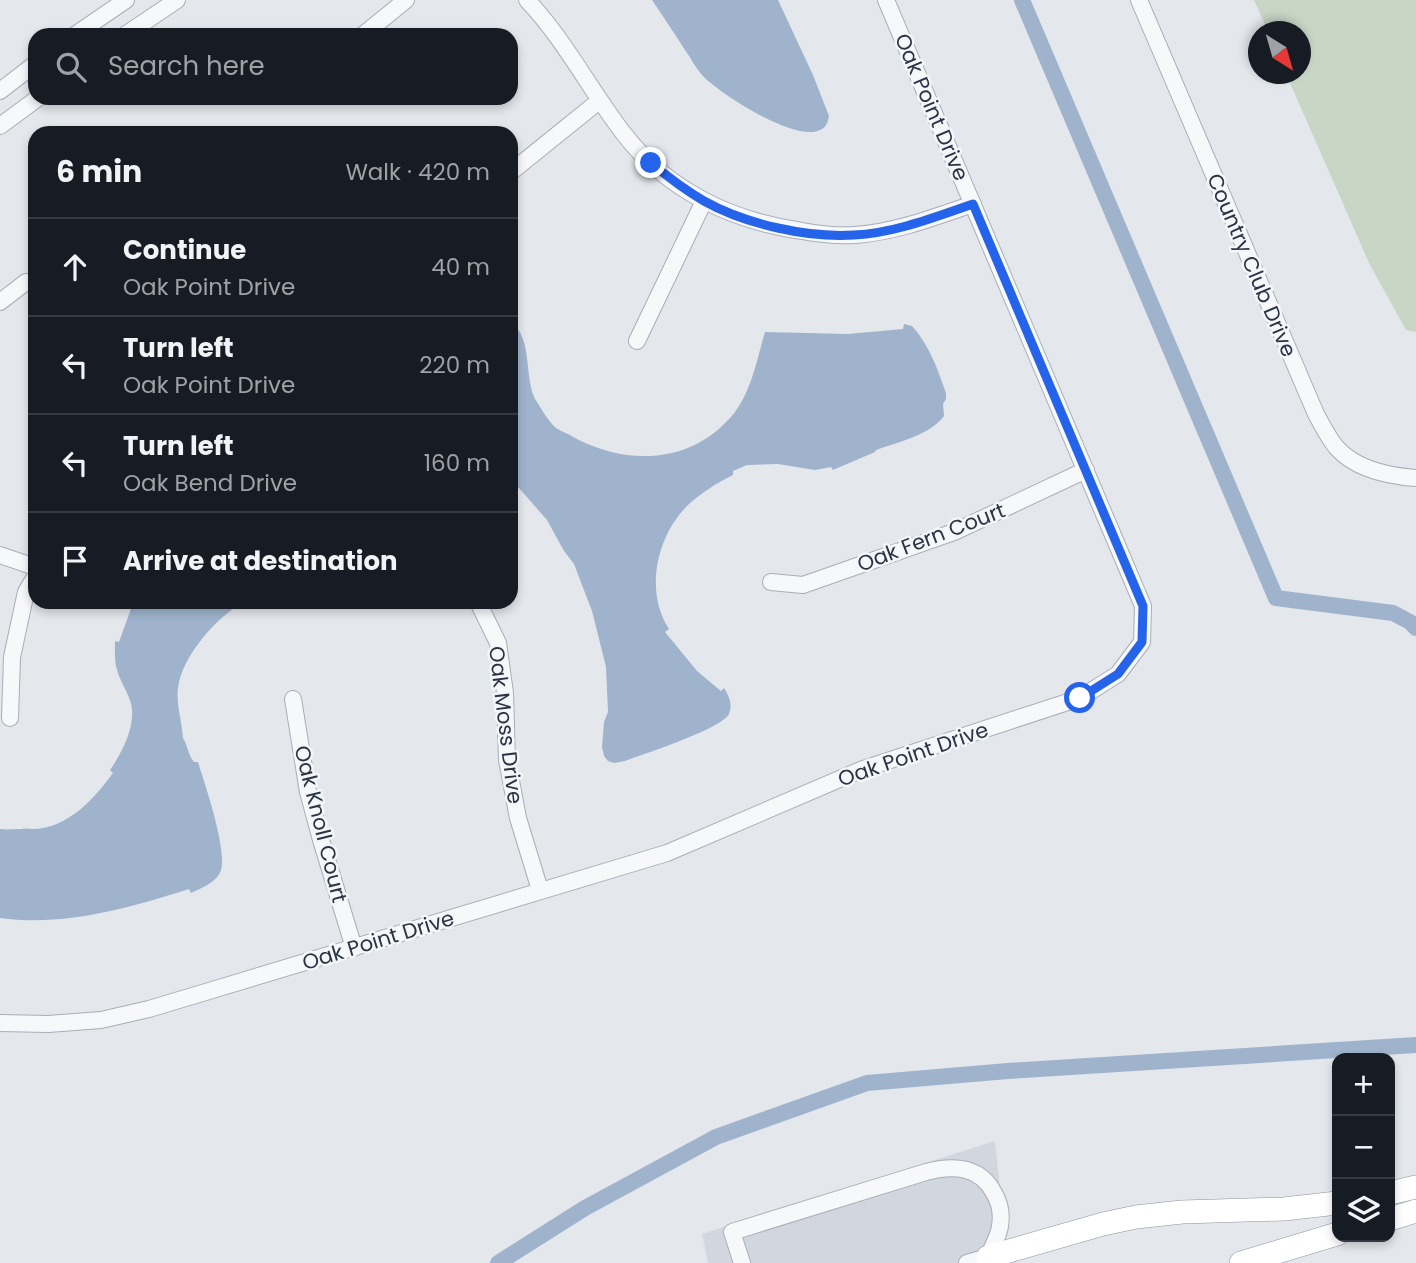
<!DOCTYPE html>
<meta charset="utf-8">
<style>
:root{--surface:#171b24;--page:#20242c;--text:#f1f3f6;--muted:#9ea1a6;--line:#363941}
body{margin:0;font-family:Poppins,sans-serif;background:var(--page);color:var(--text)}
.controls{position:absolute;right:21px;bottom:21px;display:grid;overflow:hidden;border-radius:14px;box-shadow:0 4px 10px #0003}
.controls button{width:63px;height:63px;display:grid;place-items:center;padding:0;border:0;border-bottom:2px solid var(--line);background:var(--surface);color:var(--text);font:35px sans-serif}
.compass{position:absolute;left:1248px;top:21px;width:63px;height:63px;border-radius:50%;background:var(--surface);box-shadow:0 4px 10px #0003;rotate:143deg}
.stop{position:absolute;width:21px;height:21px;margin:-16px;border:5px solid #2563eb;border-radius:50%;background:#fff}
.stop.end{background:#2563eb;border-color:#fff;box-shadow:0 2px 7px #0008}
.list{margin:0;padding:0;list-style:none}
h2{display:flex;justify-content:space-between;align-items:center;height:91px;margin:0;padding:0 28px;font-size:30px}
h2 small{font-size:23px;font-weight:400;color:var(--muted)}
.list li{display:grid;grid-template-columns:46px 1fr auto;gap:21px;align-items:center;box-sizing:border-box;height:98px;padding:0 28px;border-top:2px solid var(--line)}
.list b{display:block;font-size:26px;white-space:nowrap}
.list p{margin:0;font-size:23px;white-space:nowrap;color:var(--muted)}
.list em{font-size:23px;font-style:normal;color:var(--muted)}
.icon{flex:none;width:38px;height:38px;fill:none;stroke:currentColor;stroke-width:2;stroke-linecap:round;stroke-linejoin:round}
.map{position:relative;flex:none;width:1416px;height:1263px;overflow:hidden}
.search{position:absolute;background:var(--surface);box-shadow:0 4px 10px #0003;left:28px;top:28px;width:490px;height:77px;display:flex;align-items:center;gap:18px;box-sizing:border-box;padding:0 24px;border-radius:21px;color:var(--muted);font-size:26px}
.panel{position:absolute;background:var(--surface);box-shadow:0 4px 10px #0003;left:28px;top:126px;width:490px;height:483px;border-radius:21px}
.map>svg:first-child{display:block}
.built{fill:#d2d6de}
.green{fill:#c9d6c5}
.water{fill:#9fb4cc}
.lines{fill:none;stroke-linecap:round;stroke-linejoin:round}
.canal{stroke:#9fb4cc;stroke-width:16}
.minor-casing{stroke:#a9aeb7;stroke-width:18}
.highway-casing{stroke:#8b94a3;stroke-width:24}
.minor{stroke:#f7f8fa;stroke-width:16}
.highway{stroke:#fff;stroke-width:23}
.route{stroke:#2563eb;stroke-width:9}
.labels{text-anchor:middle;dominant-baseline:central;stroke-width:5;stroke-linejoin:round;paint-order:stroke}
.street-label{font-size:21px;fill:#2b3445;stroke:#f4f6f9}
</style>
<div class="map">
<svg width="1416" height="1263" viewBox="0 0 1416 1263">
<rect width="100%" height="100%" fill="#e4e7ec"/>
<polygon class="built" points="995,1141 1007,1260 996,1263 708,1263 702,1234"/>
<polygon class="green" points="1254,0 1416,0 1416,332 1406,330 1370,265 1286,74 1300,74 1300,32 1268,31"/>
<g class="water">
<path d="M652 0H778L813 75 829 116C828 121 827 126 822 129 799 145 720 94 703 76 696 69 691 58 685 50 674 33 663 16 652 0Z"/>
<path d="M511 323C534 337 523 382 537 402 542 410 549 422 556 428 562 432 569 434 575 438 630 467 695 463 735 412 752 389 757 359 765 332L848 334 903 329 904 324 912 326C930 346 937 368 946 393V399L943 404 944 416C930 435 898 442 876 450L875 452 833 470 831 467 815 470 778 464 747 465 733 471V475C717 483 702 492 688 505 657 535 644 591 669 629L665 632 697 671 721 691 724 688C729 696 733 704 729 714 721 729 644 754 625 761L614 763 608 761 604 756 602 747 604 722 608 712 606 667 592 611 574 564 564 551 547 520 511 479Z"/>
<path d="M135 602H243C216 618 182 656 178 688 176 705 182 721 183 738 188 746 188 755 194 762H198C205 785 227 848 221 870 217 882 202 888 191 893L189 889C129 908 64 927 0 918V829C8 830 14 829 22 829 26 828 30 829 33 829 67 829 95 798 113 773L110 770C121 754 134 730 132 709 131 697 122 685 118 673 114 663 115 651 115 641L119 642 132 606Z"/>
</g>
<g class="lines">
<g class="canal">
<polyline points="1022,0 1276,598 1393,613 1410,622 1416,628"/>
<polyline points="498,1263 585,1208 716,1137 867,1083 1008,1071 1416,1045"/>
</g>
<defs>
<g id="minor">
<path d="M527 0C565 40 590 90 624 134 668 191 732 221 802 231 818 234 838 236 855 235 896 232 935 217 973 204"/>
<path d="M1139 0 1316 414C1322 425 1328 437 1336 447 1355 469 1388 476 1416 478"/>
<polyline points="75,35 126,0"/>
<polyline points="125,35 177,0"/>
<polyline points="363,35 406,0"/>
<polyline points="0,91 35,64"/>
<polyline points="0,126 38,98"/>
<polyline points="511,172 599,101"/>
<polyline points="0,302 26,282"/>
<polyline points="637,341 704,201"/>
<polyline points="0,555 35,567"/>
<polyline points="771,582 803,585 954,532 1086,470"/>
<polyline points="478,602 498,643 505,693 507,760 518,818 540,890"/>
<polyline points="293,699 308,792 321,840 354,948"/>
<polyline points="10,718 12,657 26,592 35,577"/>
<polyline points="0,1023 48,1024 101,1020 149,1009 667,853 863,769 1080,698 1118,674 1142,642 1143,606 886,0"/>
<path d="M742 1263 732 1232 926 1172C953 1165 980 1166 994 1193 1000 1203 1002 1214 1000 1226 999 1236 992 1247 988 1257L967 1263"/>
</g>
<g id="highway">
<polyline points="1390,1193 1416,1187"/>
<polyline points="1390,1219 1416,1211"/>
<polyline points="988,1257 1103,1224 1136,1217 1182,1212 1284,1209 1337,1203"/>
<polyline points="1241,1263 1337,1234"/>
</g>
</defs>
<use href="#minor" class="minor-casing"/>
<use href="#highway" class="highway-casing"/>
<use href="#minor" class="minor"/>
<use href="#highway" class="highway"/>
</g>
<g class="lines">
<path class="route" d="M651 163C668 177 685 190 704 201 745 224 807 238 854 235 895 233 935 217 973 204L1143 606 1142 642 1118 674 1080 698"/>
</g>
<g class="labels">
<g class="street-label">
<text transform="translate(932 107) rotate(67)">Oak Point Drive</text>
<text transform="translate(1252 265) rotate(67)">Country Club Drive</text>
<text transform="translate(931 537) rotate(-21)">Oak Fern Court</text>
<text transform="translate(506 725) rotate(83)">Oak Moss Drive</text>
<text transform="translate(913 754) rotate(-19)">Oak Point Drive</text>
<text transform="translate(321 824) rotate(76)">Oak Knoll Court</text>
<text transform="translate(378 940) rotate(-17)">Oak Point Drive</text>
</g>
</g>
</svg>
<div class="controls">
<button>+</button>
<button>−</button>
<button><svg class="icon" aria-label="layers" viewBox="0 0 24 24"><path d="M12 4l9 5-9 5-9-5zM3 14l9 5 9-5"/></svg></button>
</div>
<svg class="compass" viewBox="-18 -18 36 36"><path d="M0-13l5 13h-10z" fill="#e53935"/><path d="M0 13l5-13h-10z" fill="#9ea1a6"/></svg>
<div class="stop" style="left:1080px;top:698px"></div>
<div class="stop end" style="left:651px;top:163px"></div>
<div class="search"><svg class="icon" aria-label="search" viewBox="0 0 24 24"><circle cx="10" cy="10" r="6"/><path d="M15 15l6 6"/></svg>Search here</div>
<section class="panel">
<h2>6 min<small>Walk · 420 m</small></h2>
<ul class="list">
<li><svg class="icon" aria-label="ahead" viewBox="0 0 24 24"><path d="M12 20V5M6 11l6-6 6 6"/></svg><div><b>Continue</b><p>Oak Point Drive</p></div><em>40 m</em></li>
<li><svg class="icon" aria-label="left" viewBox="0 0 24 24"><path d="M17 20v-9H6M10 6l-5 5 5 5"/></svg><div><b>Turn left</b><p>Oak Point Drive</p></div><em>220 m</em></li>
<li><svg class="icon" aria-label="left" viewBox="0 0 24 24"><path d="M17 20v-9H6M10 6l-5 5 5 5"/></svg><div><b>Turn left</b><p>Oak Bend Drive</p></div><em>160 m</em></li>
<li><svg class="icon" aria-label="arrive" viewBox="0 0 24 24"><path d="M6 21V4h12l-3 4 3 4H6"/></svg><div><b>Arrive at destination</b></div></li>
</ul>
</section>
</div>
